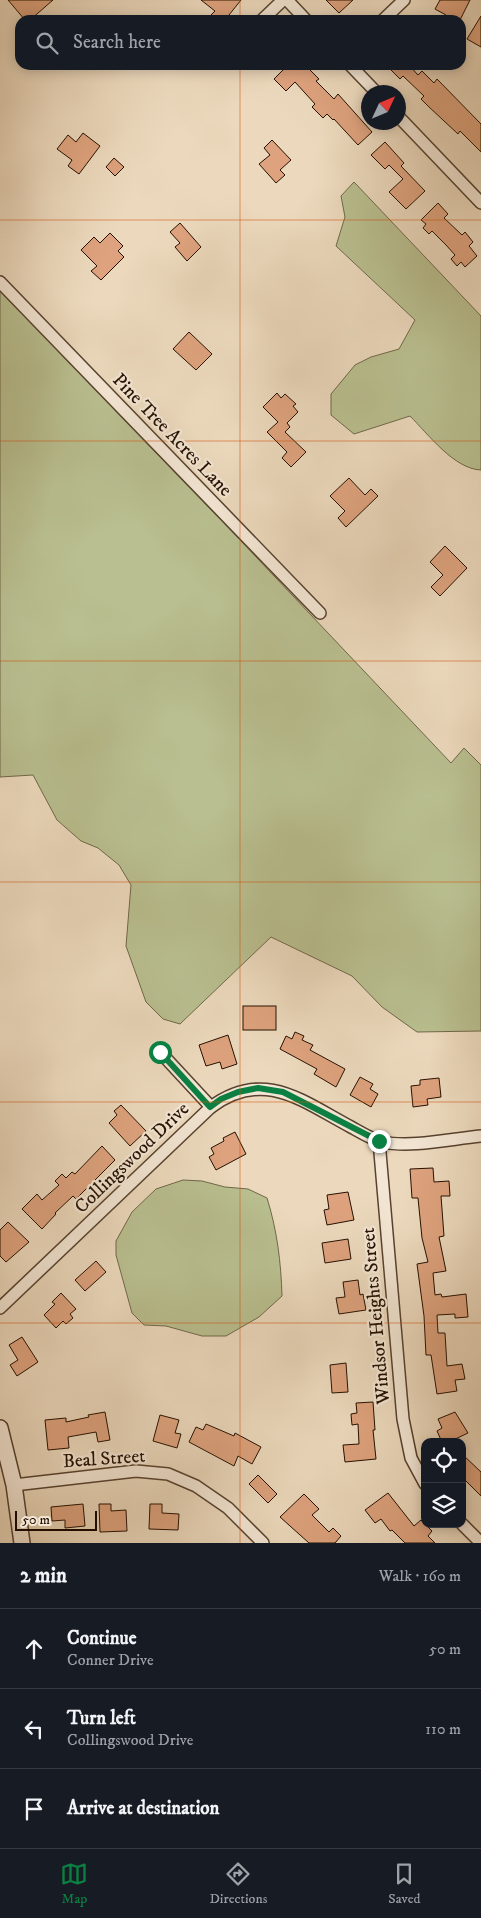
<!DOCTYPE html>
<meta charset="utf-8">
<style>
:root{--surface:#171b24;--page:#20242c;--text:#f1f3f6;--muted:#9ea1a6;--line:#363941;--accent:#0b8043}
body{margin:0;font-family:"IM FELL DW Pica",serif;background:var(--page);color:var(--text)}
.controls{position:absolute;right:15px;bottom:15px;display:grid;overflow:hidden;border-radius:10px;box-shadow:0 2px 12px #0003}
.controls button{width:45px;height:45px;display:grid;place-items:center;padding:0;border:0;border-bottom:1px solid var(--line);background:var(--surface);color:var(--text);font:25px sans-serif}
.compass{position:absolute;left:361px;top:85px;width:45px;height:45px;border-radius:50%;background:var(--surface);box-shadow:0 2px 12px #0003;rotate:46deg}
.scale{position:absolute;left:15px;bottom:12px;width:82px;box-sizing:border-box;padding-left:5px;border:2px solid #251000;border-top:0;font-size:14px;line-height:18px;white-space:nowrap;color:#251000;-webkit-text-stroke:4px #f3e6d4;paint-order:stroke}
.stop{position:absolute;width:15px;height:15px;margin:-11px;border:4px solid #0b8043;border-radius:50%;background:#fff}
.stop.end{background:#0b8043;border-color:#fff;box-shadow:0 1px 5px #0008}
.list{margin:0;padding:0;list-style:none}
h2{display:flex;justify-content:space-between;align-items:center;height:65px;margin:0;padding:0 20px;font-size:21px}
h2 small{font-size:16px;font-weight:400;color:var(--muted)}
.list li{display:grid;grid-template-columns:32px 1fr auto;gap:15px;align-items:center;box-sizing:border-box;height:80px;padding:0 20px;border-top:1px solid var(--line)}
.list b{display:block;font-size:19px;white-space:nowrap}
.list p{margin:0;font-size:16px;white-space:nowrap;color:var(--muted)}
.list em{font-size:16px;font-style:normal;color:var(--muted)}
.icon{flex:none;width:28px;height:28px;fill:none;stroke:currentColor;stroke-width:2;stroke-linecap:round;stroke-linejoin:round}
.map{position:relative;flex:none;width:481px;height:1543px;overflow:hidden}
.search{position:absolute;background:var(--surface);box-shadow:0 2px 12px #0003;left:15px;right:15px;top:15px;height:55px;display:flex;align-items:center;gap:12px;box-sizing:border-box;padding:0 18px;border-radius:15px;color:var(--muted);font-size:19px}
.sheet{height:305px;background:var(--surface)}
nav{display:flex;justify-content:space-around;align-items:center;box-sizing:border-box;height:70px;border-top:1px solid var(--line);background:var(--surface);font-size:14px;color:var(--muted)}
nav a{display:grid;justify-items:center;gap:2px}
nav .on{color:var(--accent)}
.map>svg:first-child{display:block}
.green{fill:#b9bf90;stroke:#6f6848}
.building{fill:#dea37e;stroke:#251000}
.lines{fill:none;stroke-linecap:round;stroke-linejoin:round}
.minor-casing{stroke:#57422f;stroke-width:14}
.tertiary-casing{stroke:#57422f;stroke-width:18}
.minor{stroke:#f3e6d4;stroke-width:11}
.tertiary{stroke:#f3e6d4;stroke-width:15}
.route{stroke:#0b8043;stroke-width:6}
.grid{fill:none;stroke:#d4520b;stroke-width:1;stroke-opacity:0.55}
.labels{text-anchor:middle;dominant-baseline:central;stroke-width:4.5;stroke-linejoin:round;paint-order:stroke}
.street-label{font-size:19px;fill:#251000;stroke:#f3e6d4}
</style>
<div class="map">
<svg width="481" height="1543" viewBox="0 0 481 1543">
<rect width="100%" height="100%" fill="#ecd9bd"/>
<filter id="stains"><feTurbulence type="fractalNoise" baseFrequency=".004" numOctaves="4"/><feColorMatrix values="0 0 0 0 .2 0 0 0 0 .09 0 0 0 0 .02 0 0 0 .5 -.17"/></filter>
<radialGradient id="worn" r=".72"><stop offset=".6" stop-color="#630" stop-opacity="0"/><stop offset="1" stop-color="#630" stop-opacity=".3"/></radialGradient>
<g class="green">
<path d="M354 182 481 316V470C454 469 428 434 410 416L354 434 331 415V394L355 365 371 357 399 349 415 320 336 246 345 217 341 196Z"/>
<polygon points="0,291 222,521 451,763 464,748 481,765 481,1031 417,1032 382,1007 352,976 271,937 180,1024 163,1019 146,1002 126,946 131,885 119,865 98,848 81,841 57,820 33,775 0,777"/>
<path d="M183 1180 202 1181 225 1187 248 1189 267 1198C277 1230 281 1262 282 1296L259 1317 226 1336H202L166 1326 144 1325 132 1313 116 1255V1241L132 1212 156 1189Z"/>
</g>
<g class="building">
<polygon points="8,0 53,0 30,20 25,20"/>
<polygon points="201,0 241,0 225,20 215,20 210,16 215,11"/>
<polygon points="326,0 353,0 339,13"/>
<polygon points="440,0 470,0 460,20 443,20 446,15 435,9"/>
<polygon points="481,16 481,47 467,39"/>
<polygon points="288,65 305,65 319,79 316,81 334,99 338,94 372,132 358,145 334,119 333,120 327,114 323,118 312,107 315,104 295,82 286,91 274,79"/>
<polygon points="386,65 409,65 418,75 422,71 434,83 437,79 481,124 481,152 460,131 458,134 429,107 421,99 424,96 403,76 400,79"/>
<polygon points="83,133 100,146 79,174 68,166 72,160 57,149 68,135 76,142"/>
<polygon points="272,140 291,160 280,170 285,175 276,183 259,164 270,155 264,148"/>
<polygon points="385,142 404,163 401,166 425,191 406,209 389,192 403,179 389,165 385,169 371,155"/>
<polygon points="114,158 124,167 115,176 106,167"/>
<polygon points="438,203 448,214 444,218 462,235 465,232 473,242 469,246 477,256 465,267 461,262 457,266 451,259 455,255 446,245 432,231 429,234 423,228 426,224 421,220"/>
<polygon points="180,223 201,247 187,261 175,247 180,243 170,232"/>
<polygon points="110,233 123,246 118,251 124,257 101,280 91,271 97,266 81,250 94,237 100,243"/>
<polygon points="189,332 212,354 196,370 173,349"/>
<polygon points="277,393 281,398 285,394 296,404 293,406 298,412 287,423 290,427 285,432 306,452 291,467 282,458 287,452 267,432 278,422 263,407"/>
<polygon points="349,478 365,495 371,489 378,496 346,527 338,518 345,511 330,496"/>
<polygon points="445,546 467,568 440,596 431,587 443,575 430,562"/>
<rect x="243" y="1006" width="33" height="24"/>
<polygon points="295,1032 304,1036 302,1040 313,1045 310,1050 345,1069 336,1087 314,1074 317,1069 280,1049 286,1036 292,1039"/>
<polygon points="228,1035 237,1064 222,1069 220,1062 206,1066 199,1045"/>
<polygon points="360,1077 373,1084 370,1089 378,1094 371,1107 350,1095"/>
<polygon points="439,1078 441,1097 427,1099 428,1105 413,1107 411,1086 420,1085 420,1080"/>
<polygon points="121,1105 146,1131 130,1146 109,1123 117,1115 114,1111"/>
<polygon points="235,1132 246,1154 216,1170 209,1157 214,1154 211,1148 224,1141 223,1138"/>
<polygon points="102,1146 115,1160 76,1199 73,1196 55,1213 56,1214 42,1229 22,1209 37,1194 42,1200 59,1185 55,1181 62,1174 66,1178 72,1172 75,1174"/>
<polygon points="433,1168 434,1182 449,1181 450,1196 441,1196 444,1236 439,1237 446,1271 433,1273 435,1295 441,1294 442,1297 466,1294 468,1317 455,1318 455,1314 437,1315 438,1333 445,1333 447,1366 462,1364 465,1379 455,1380 457,1391 437,1394 431,1355 426,1355 424,1316 417,1264 428,1262 422,1238 418,1198 412,1198 410,1169"/>
<polygon points="348,1192 354,1220 327,1225 324,1210 329,1209 327,1195"/>
<polygon points="8,1222 29,1242 6,1262 0,1256 0,1230"/>
<polygon points="348,1239 351,1259 325,1263 322,1243"/>
<polygon points="96,1261 106,1272 85,1291 75,1280"/>
<polygon points="358,1280 360,1295 363,1294 366,1310 339,1314 336,1298 345,1297 343,1282"/>
<polygon points="61,1293 76,1309 70,1314 73,1318 66,1324 63,1321 56,1328 44,1315 55,1304 52,1302"/>
<polygon points="22,1337 38,1362 17,1376 10,1365 18,1360 9,1345"/>
<polygon points="346,1363 348,1392 332,1393 330,1365"/>
<polygon points="373,1402 375,1430 373,1430 376,1459 345,1462 343,1445 359,1444 358,1424 352,1425 351,1414 357,1413 356,1403"/>
<polygon points="105,1412 110,1440 98,1442 96,1432 68,1437 69,1448 48,1450 45,1420 66,1418 66,1422 89,1417 88,1415"/>
<polygon points="455,1412 468,1433 449,1442 442,1442 437,1431 442,1428 438,1419"/>
<polygon points="160,1415 179,1420 175,1433 181,1434 177,1448 153,1441"/>
<polygon points="206,1424 234,1436 235,1433 261,1447 252,1464 238,1456 234,1466 189,1442 196,1427 203,1430"/>
<polygon points="462,1454 481,1472 481,1496 462,1477"/>
<polygon points="258,1475 277,1494 268,1503 249,1484"/>
<polygon points="388,1493 414,1526 421,1520 432,1531 428,1536 435,1543 405,1543 392,1530 390,1531 381,1519 375,1523 365,1510"/>
<polygon points="304,1494 319,1509 312,1515 329,1532 333,1528 341,1536 335,1543 309,1543 280,1517"/>
<polygon points="83,1504 85,1526 65,1528 65,1520 52,1521 51,1507"/>
<polygon points="99,1504 111,1504 111,1511 126,1510 127,1531 100,1532"/>
<polygon points="150,1504 162,1504 162,1513 179,1514 178,1530 149,1529"/>
</g>
<g class="lines">
<defs>
<g id="minor">
<polyline points="287,0 306,20"/>
<polyline points="262,20 283,0"/>
<polyline points="383,20 404,0"/>
<polyline points="350,65 376,92"/>
<polyline points="398,116 481,203"/>
<polyline points="0,282 320,613"/>
<polyline points="160,1052 211,1107"/>
<polyline points="379,1141 403,1419 411,1458 425,1484"/>
<path d="M0 1308 211 1107C264 1068 302 1101 351 1127 360 1132 371 1139 382 1142 412 1148 450 1139 481 1136"/>
<polyline points="14,1485 136,1471 168,1474 196,1486 228,1508 263,1543"/>
<polyline points="462,1524 481,1543"/>
</g>
<polyline id="tertiary" points="0,1428 14,1485 22,1543"/>
</defs>
<use href="#minor" class="minor-casing"/>
<use href="#tertiary" class="tertiary-casing"/>
<use href="#minor" class="minor"/>
<use href="#tertiary" class="tertiary"/>
</g>
<g class="lines">
<polyline class="route" points="160,1052 210,1107 221,1099 238,1092 258,1088 283,1092 379,1141"/>
</g>
<path class="grid" d="M240 0V20M240 65V1543M0 220H481M0 441H481M0 661H481M0 882H481M0 1102H481M0 1323H481"/>
<g class="labels">
<g class="street-label">
<text transform="translate(172 435) rotate(46)">Pine Tree Acres Lane</text>
<text transform="translate(132 1158) rotate(-44)">Collingswood Drive</text>
<text transform="translate(376 1316) rotate(-95)">Windsor Heights Street</text>
<text transform="translate(104 1459) rotate(-4)">Beal Street</text>
</g>
</g>
<rect width="100%" height="100%" filter="url(#stains)"/>
<rect width="100%" height="100%" fill="url(#worn)"/>
</svg>
<div class="controls">
<button><svg class="icon" aria-label="locate" viewBox="0 0 24 24"><circle cx="12" cy="12" r="6"/><path d="M12 2v4M12 18v4M2 12h4M18 12h4"/></svg></button>
<button><svg class="icon" aria-label="layers" viewBox="0 0 24 24"><path d="M12 4l9 5-9 5-9-5zM3 14l9 5 9-5"/></svg></button>
</div>
<svg class="compass" viewBox="-18 -18 36 36"><path d="M0-13l5 13h-10z" fill="#e53935"/><path d="M0 13l5-13h-10z" fill="#9ea1a6"/></svg>
<div class="scale">50 m</div>
<div class="stop" style="left:160px;top:1052px"></div>
<div class="stop end" style="left:379px;top:1141px"></div>
<div class="search"><svg class="icon" aria-label="search" viewBox="0 0 24 24"><circle cx="10" cy="10" r="6"/><path d="M15 15l6 6"/></svg>Search here</div>
</div>
<section class="sheet">
<h2>2 min<small>Walk · 160 m</small></h2>
<ul class="list">
<li><svg class="icon" aria-label="ahead" viewBox="0 0 24 24"><path d="M12 20V5M6 11l6-6 6 6"/></svg><div><b>Continue</b><p>Conner Drive</p></div><em>50 m</em></li>
<li><svg class="icon" aria-label="left" viewBox="0 0 24 24"><path d="M17 20v-9H6M10 6l-5 5 5 5"/></svg><div><b>Turn left</b><p>Collingswood Drive</p></div><em>110 m</em></li>
<li><svg class="icon" aria-label="arrive" viewBox="0 0 24 24"><path d="M6 21V4h12l-3 4 3 4H6"/></svg><div><b>Arrive at destination</b></div></li>
</ul>
</section>
<nav>
<a class="on"><svg class="icon" aria-label="map" viewBox="0 0 24 24"><path d="M3 6l6-2 6 2 6-2v14l-6 2-6-2-6 2zM9 4v14M15 6v14"/></svg>Map</a>
<a><svg class="icon" aria-label="directions" viewBox="0 0 24 24"><path d="M12 3l9 9-9 9-9-9zM9 14v-3h6M13 9l2 2-2 2"/></svg>Directions</a>
<a><svg class="icon" aria-label="saved" viewBox="0 0 24 24"><path d="M7 4h10v16l-5-4-5 4z"/></svg>Saved</a>
</nav>
